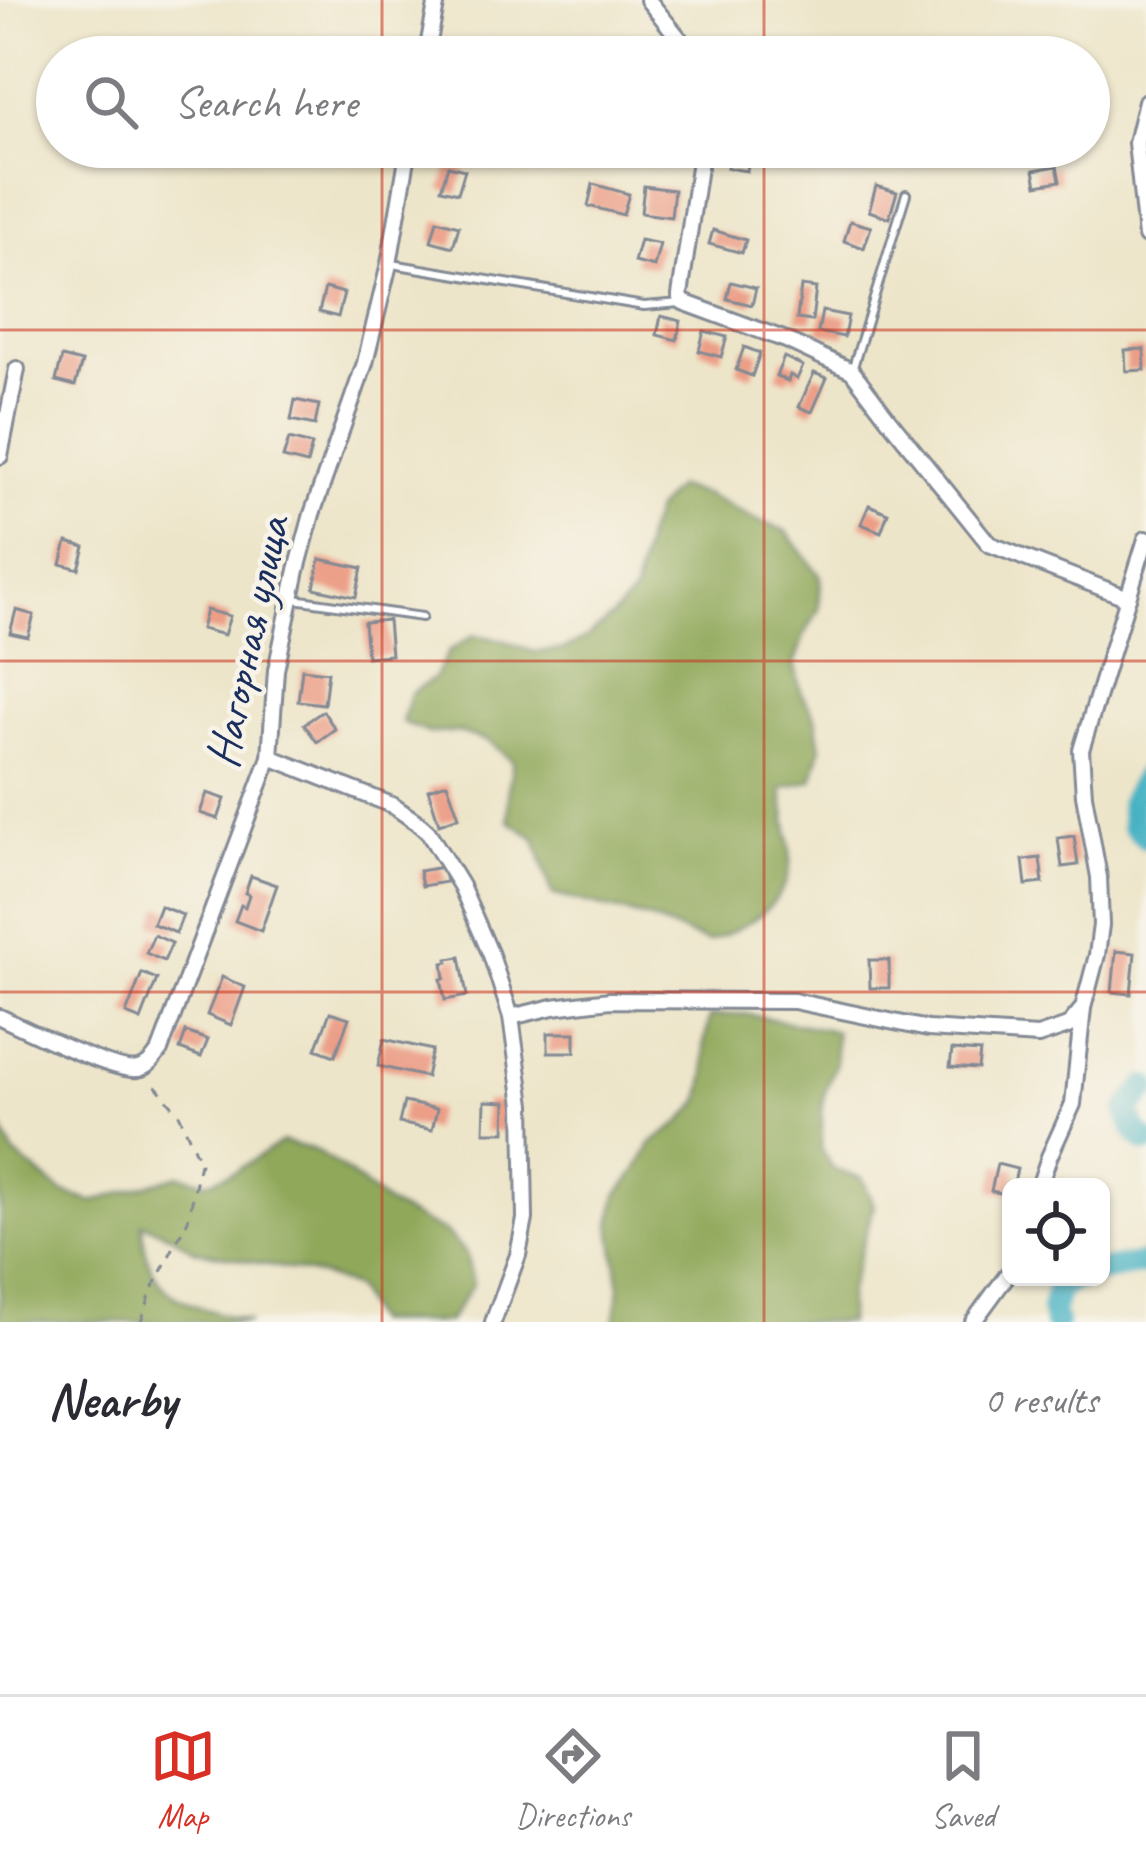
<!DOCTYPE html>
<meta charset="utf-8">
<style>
:root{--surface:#fff;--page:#f2f2f3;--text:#2b2b33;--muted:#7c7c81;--line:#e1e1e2;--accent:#d93025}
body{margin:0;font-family:Caveat,sans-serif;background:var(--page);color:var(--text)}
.controls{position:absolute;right:36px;bottom:36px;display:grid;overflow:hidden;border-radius:18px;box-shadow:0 3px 9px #0004}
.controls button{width:108px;height:108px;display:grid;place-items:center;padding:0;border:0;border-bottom:3px solid var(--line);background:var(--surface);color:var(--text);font:60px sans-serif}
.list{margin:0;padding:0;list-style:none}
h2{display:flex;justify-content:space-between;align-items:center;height:156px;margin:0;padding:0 48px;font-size:51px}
h2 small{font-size:39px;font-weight:400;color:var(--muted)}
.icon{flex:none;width:66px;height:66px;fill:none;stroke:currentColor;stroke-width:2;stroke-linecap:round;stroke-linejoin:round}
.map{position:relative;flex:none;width:1146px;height:1322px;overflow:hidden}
.search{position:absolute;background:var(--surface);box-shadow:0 3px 9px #0004;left:36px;right:36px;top:36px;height:132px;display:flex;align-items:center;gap:30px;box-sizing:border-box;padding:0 42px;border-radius:66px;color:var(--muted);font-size:45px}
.sheet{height:372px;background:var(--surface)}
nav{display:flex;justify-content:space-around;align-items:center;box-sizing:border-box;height:168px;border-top:3px solid var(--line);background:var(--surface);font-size:33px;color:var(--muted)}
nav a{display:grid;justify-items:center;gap:6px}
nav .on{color:var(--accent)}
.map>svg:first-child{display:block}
.forest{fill:#90a85a;stroke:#566c5c;stroke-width:3}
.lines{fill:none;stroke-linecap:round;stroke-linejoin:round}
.river{stroke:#46b2c4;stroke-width:24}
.building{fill:#ec9e87}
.lane-casing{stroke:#848a94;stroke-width:12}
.street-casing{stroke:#848a94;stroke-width:20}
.path{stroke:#848a94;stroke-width:3;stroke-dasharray:9 9;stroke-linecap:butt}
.lane{stroke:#fff;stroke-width:6}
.street{stroke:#fff;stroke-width:14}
.grid{fill:none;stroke:#c8321e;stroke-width:3;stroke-opacity:0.55}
.labels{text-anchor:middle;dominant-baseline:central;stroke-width:9;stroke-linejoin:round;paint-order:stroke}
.street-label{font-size:48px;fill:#1b2f5e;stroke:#f7f3e8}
</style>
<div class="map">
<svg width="1146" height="1322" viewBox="0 0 1146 1322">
<rect width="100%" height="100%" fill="#f7f3e8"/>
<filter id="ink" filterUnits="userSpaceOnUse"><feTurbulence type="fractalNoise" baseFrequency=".00833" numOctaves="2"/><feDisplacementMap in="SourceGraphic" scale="24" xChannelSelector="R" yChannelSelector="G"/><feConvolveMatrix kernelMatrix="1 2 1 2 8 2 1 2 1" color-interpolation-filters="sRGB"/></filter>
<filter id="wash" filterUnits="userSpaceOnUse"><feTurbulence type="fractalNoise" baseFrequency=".004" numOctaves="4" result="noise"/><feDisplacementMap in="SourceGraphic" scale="48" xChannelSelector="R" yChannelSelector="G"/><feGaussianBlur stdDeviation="2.7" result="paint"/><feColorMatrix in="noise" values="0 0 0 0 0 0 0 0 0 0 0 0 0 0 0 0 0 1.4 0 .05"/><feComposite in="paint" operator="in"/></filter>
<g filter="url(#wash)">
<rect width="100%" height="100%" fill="#ede5c9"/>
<g class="forest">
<path d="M676 487 706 495 758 521 786 531 821 577 819 609 804 636 794 664 801 692 816 718 821 749 812 780 782 789C784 809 788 828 790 847 796 901 750 926 707 942L643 917 552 894 535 838 509 821 508 790 513 761 488 741 459 732 429 733 402 722 410 694 434 678 449 651 474 635 503 640 533 652 563 650 589 636 613 616 634 593 646 536 655 510Z"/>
<polygon points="745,1014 835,1031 836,1062 823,1098 821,1149 834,1170 862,1178 874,1205 848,1294 848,1322 614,1322 620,1288 611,1225 617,1195 636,1172 652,1143 679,1124 700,1102 706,1074 704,1045 710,1016"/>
<path d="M0 1124 14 1154 62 1192 93 1202 179 1175 208 1182 234 1172 282 1142 312 1149 339 1166 389 1205 446 1233 466 1254 473 1284 448 1322H373L355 1288 324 1276 194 1250 169 1234 142 1223C146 1300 185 1303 249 1322H0Z"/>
</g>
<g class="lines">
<g class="river">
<polyline points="1146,776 1131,802 1133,825 1146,837"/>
<polyline points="1146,1087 1127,1111 1137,1134 1146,1141"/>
<polyline points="1101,1271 1146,1263"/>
<polyline points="1056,1322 1052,1311 1058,1289 1078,1277"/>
</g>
</g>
<g id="blocks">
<g class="building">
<polygon points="729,149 750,152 747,171 727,168"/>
<polygon points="448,166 465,170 458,193 441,189"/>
<polygon points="1057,166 1060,181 1037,185 1034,170"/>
<polygon points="593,184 629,194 623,215 588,206"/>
<polygon points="644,186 674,190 671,217 641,213"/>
<polygon points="876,186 897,192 889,218 869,211"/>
<polygon points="437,220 459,226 453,247 431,241"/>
<polygon points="850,221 871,227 864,248 844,241"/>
<polygon points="713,230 746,240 742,253 709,244"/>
<polygon points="640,240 660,244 654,267 634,262"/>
<polygon points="731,282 756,288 752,305 727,299"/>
<polygon points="801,286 816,288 812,321 797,319"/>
<polygon points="325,288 344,293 338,317 319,312"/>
<polygon points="822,311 848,316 844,337 818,332"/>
<polygon points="661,316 681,321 677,340 657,335"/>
<polygon points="704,331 727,337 721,357 699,351"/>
<polygon points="744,347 760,353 752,376 736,370"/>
<polygon points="1144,349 1145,370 1126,371 1125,350"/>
<polygon points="62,357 82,362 75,386 56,381"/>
<polygon points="784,357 803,366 797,379 790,375 788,381 776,376"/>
<polygon points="814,373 827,378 812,412 799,407"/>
<polygon points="295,400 319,405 315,425 291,420"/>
<polygon points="289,439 312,445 307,464 283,458"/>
<polygon points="869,505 888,513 881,532 861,524"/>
<polygon points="67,542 85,547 79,569 61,564"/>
<polygon points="320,559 362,568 356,597 314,588"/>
<polygon points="16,610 34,615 28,637 10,633"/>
<polygon points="206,610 230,616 224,635 201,629"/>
<polygon points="388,620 391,655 367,657 364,622"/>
<polygon points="302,669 328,672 324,704 298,701"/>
<polygon points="323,711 335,729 317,742 304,724"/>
<polygon points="447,783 459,817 439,824 428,789"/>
<polygon points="207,793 225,799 218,819 200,813"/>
<polygon points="1074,836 1078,865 1062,867 1058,838"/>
<polygon points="1040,858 1043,883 1026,885 1023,860"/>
<polygon points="443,867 446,882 422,886 419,871"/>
<polygon points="251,876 277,885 261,931 235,921 241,905 245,907 249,895 245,893"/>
<polygon points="160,906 183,915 176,933 153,924"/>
<polygon points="154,935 172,943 164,961 146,953"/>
<polygon points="1116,951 1135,953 1131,994 1112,992"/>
<polygon points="460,957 467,996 445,1000 441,979 445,978 443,963 448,962 448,959"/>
<polygon points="869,960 889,960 889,988 870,988"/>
<polygon points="142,973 157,979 141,1020 126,1014"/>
<polygon points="222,977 245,987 231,1025 207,1015"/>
<polygon points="330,1012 349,1018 335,1056 316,1049"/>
<polygon points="186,1032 208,1040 201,1057 180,1049"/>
<rect x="548" y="1033" width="27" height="19"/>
<polygon points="384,1039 432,1050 426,1077 378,1066"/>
<polygon points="952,1050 980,1052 978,1069 950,1067"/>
<polygon points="485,1101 506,1102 505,1132 484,1132"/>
<polygon points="404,1102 437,1109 432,1130 399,1123"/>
<polygon points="997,1164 1017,1169 1011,1195 991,1191"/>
</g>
</g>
</g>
<g filter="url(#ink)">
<use href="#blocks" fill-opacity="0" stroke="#848a94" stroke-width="3"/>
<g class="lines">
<defs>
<g id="lane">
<polyline points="392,264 644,306 681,303"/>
<polyline points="853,367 906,194"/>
<polyline points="294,599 422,617"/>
</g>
<g id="street">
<polyline points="648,0 694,57"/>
<polyline points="426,57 437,0"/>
<polyline points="1146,101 1136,143 1146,236"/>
<polyline points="702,147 680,295 683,302 786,340 852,371 890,421 989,544 1128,598"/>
<polyline points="0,456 17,369"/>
<polyline points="270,757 392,805 418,823 428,832 461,886 491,955 511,1017 523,1105 525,1219 518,1255 493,1322"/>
<path d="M0 1017C23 1028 118 1074 138 1069 149 1067 154 1058 160 1050L270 757 276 670 297 570 312 514 365 363 389 264 409 147"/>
<polyline points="511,1017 553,1007 610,1000 794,1001 928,1029 1038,1036 1068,1026 1083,1008"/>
<polyline points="1039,1187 1049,1157 1073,1104 1083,1008 1097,955 1101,925 1099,877 1084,795 1081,750 1146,539"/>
<polyline points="973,1322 1011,1270"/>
</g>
</defs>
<use href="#lane" class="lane-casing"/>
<use href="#street" class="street-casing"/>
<polyline class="path" points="141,1322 153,1287 188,1220 200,1163 179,1114 150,1079"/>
<use href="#lane" class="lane"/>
<use href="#street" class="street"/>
</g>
</g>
<path class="grid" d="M382 0V57M764 0V57M382 147V1322M764 147V1322M0 330H1146M0 661H1146M0 992H1146"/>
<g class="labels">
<g class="street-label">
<text transform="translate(247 642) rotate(-78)">Нагорная улица</text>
</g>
</g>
</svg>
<div class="controls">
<button><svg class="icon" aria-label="locate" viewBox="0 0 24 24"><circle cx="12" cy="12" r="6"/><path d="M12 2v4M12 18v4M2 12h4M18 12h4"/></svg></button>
</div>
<div class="search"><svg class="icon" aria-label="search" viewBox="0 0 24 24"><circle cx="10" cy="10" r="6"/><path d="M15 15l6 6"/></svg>Search here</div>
</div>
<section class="sheet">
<h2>Nearby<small>0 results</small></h2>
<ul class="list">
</ul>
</section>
<nav>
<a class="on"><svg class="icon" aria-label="map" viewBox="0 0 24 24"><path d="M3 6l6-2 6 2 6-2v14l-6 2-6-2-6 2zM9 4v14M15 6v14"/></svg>Map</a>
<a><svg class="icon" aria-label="directions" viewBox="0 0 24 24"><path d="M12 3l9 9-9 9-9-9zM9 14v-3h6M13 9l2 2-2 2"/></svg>Directions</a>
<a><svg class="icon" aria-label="saved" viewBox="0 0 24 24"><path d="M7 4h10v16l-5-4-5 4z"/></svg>Saved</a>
</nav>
